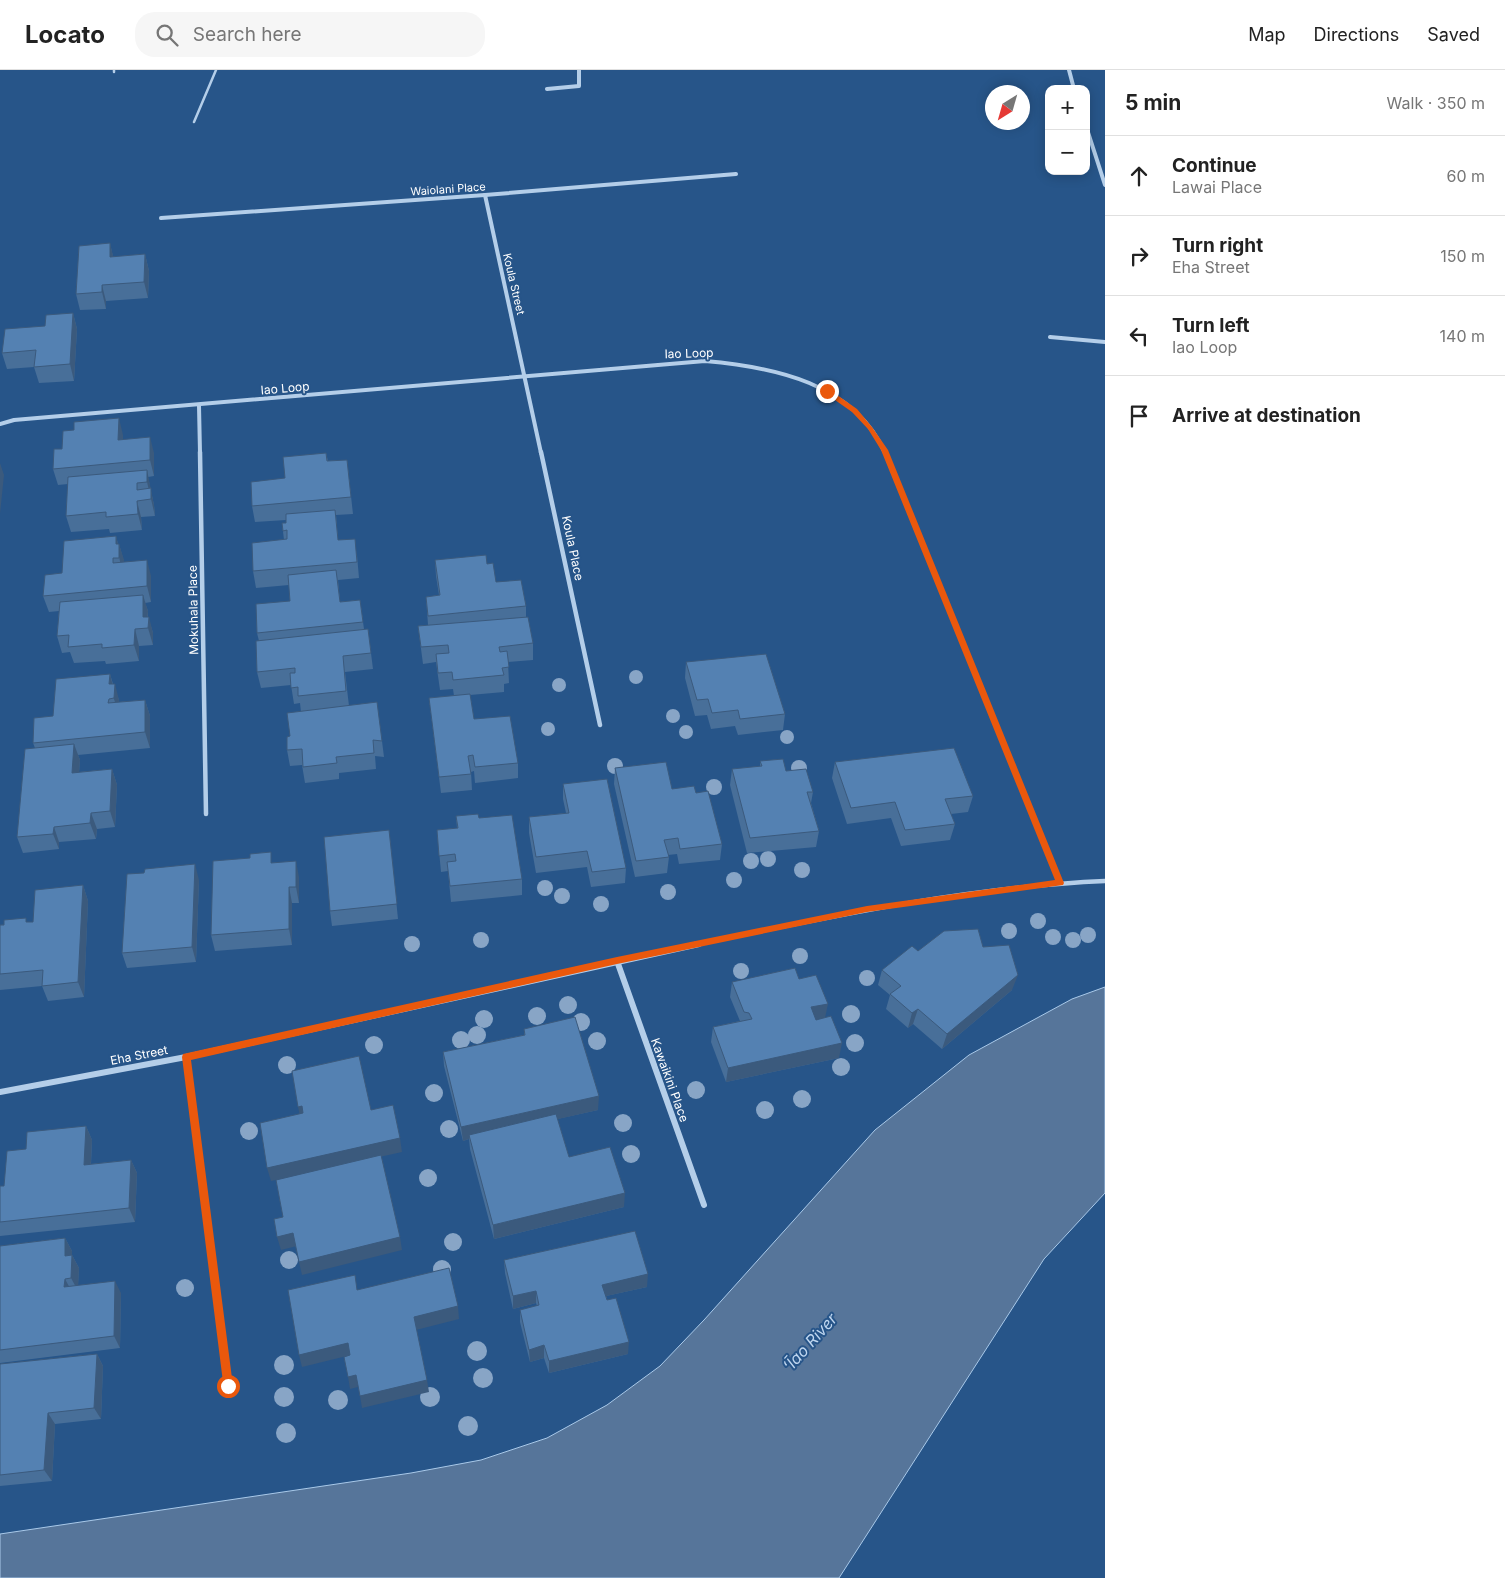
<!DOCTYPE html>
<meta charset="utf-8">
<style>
:root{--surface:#fff;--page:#f6f6f6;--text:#222;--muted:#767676;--line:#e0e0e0}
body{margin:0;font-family:Inter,sans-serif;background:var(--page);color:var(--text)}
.controls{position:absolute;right:15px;top:15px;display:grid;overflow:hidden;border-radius:10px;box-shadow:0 2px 12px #0003}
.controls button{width:45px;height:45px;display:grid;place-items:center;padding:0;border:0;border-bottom:1px solid var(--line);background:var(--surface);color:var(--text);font:25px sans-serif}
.compass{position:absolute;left:985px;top:15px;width:45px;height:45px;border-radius:50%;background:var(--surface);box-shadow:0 2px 12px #0003;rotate:217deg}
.stop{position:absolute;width:15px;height:15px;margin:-11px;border:4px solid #ea580c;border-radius:50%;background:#fff}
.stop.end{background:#ea580c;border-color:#fff;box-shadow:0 1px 5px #0008}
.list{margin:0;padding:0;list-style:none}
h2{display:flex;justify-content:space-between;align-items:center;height:65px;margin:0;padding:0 20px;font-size:21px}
h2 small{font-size:16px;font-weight:400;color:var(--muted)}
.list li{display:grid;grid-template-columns:32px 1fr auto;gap:15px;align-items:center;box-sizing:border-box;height:80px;padding:0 20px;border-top:1px solid var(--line)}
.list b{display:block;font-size:19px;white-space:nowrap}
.list p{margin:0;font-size:16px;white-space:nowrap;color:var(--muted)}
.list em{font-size:16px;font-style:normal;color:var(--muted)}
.icon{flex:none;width:28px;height:28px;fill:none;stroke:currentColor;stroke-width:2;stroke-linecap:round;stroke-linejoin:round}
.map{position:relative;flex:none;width:1105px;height:1508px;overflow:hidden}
header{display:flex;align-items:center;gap:30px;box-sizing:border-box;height:70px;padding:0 25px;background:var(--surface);border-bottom:1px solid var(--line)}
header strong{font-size:24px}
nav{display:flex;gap:28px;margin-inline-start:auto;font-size:18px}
.search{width:350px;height:45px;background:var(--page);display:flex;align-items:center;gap:12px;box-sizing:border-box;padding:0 18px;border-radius:20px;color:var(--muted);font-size:19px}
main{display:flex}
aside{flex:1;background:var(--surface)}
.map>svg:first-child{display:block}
.water{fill:#56759a;stroke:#a9c9e9}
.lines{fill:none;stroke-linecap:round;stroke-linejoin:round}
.lane{stroke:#b4cee9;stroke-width:2.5}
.street-far2{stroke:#b4cee9;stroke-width:4}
.street-far1{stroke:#b4cee9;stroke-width:4.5}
.street{stroke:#b4cee9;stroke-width:6}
.tree{fill:#88a5c6}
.wall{fill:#486f99}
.shaded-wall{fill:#3b5a7d}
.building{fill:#5481b2;stroke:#3b5a7d}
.route{fill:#ea580c}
.labels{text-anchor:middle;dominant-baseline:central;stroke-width:4;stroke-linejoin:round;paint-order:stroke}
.far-street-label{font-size:11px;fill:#fff;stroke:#275589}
.street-label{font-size:12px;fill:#fff;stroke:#275589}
.near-water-label{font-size:16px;font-style:italic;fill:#c0d7f0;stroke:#275589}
</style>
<header>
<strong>Locato</strong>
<div class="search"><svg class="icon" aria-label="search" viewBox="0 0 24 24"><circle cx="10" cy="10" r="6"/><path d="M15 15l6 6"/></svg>Search here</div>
<nav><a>Map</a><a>Directions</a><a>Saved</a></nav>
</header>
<main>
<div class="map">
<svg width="1105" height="1508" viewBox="0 0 1105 1508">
<rect width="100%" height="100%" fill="#275589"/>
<polygon class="water" points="1105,917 1105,1123 1044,1189 839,1508 0,1508 0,1464 411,1403 481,1390 547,1368 607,1335 660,1296 704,1250 875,1060 969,985 1072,929"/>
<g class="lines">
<g class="lane">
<polyline points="114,0 114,2"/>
<polyline points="194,52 216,0"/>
</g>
<g class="street-far2">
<polyline points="1069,0 1074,19"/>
<polyline points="547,19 579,16 579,0"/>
<polyline points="1086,56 1105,115"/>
<polyline points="485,125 541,383"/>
<polyline points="161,148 485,125 736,104"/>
<polyline points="1050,267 1105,272"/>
<polyline points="199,336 200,383"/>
<path d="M0 354 14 350 705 291C774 297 854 313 885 383"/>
</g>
<g class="street-far1">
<polyline points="200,382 206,744"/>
<polyline points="541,382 600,655"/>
<polyline points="885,382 1060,813"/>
<path d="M693 875C829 847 966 817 1105 811"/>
</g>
<g class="street">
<polyline points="617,891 704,1135"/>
<polyline points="186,987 228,1316"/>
<polyline points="0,1022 186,987 699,874"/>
</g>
</g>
<g class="tree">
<circle cx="636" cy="607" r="7"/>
<circle cx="559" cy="615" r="7"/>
<circle cx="673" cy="646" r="7"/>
<circle cx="548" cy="659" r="7"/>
<circle cx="686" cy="662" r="7"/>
<circle cx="787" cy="667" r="7"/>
<circle cx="615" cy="696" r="8"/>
<circle cx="799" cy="698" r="8"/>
<circle cx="714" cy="717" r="8"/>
<circle cx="768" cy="789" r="8"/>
<circle cx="751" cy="791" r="8"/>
<circle cx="802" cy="800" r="8"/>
<circle cx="734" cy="810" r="8"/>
<circle cx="545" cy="818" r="8"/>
<circle cx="668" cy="822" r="8"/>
<circle cx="562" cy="826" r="8"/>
<circle cx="601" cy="834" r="8"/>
<circle cx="1038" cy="851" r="8"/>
<circle cx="1009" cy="861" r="8"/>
<circle cx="1088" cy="865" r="8"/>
<circle cx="1053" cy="867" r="8"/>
<circle cx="481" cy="870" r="8"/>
<circle cx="1073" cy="870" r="8"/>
<circle cx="412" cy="874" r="8"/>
<circle cx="800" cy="886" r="8"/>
<circle cx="741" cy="901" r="8"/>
<circle cx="867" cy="908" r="8"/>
<circle cx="568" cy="935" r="9"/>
<circle cx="851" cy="944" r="9"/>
<circle cx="537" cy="946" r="9"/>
<circle cx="484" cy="949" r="9"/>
<circle cx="581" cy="952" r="9"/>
<circle cx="477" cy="965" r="9"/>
<circle cx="461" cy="970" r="9"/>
<circle cx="597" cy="971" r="9"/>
<circle cx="855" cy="973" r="9"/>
<circle cx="374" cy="975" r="9"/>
<circle cx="287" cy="995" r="9"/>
<circle cx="841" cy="997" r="9"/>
<circle cx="696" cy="1020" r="9"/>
<circle cx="434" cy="1023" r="9"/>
<circle cx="802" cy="1029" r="9"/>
<circle cx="765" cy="1040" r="9"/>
<circle cx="623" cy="1053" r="9"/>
<circle cx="449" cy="1059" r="9"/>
<circle cx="249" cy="1061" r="9"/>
<circle cx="631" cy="1084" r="9"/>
<circle cx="428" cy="1108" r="9"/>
<circle cx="453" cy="1172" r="9"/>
<circle cx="289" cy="1190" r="9"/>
<circle cx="442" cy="1199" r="9"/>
<circle cx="185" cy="1218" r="9"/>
<circle cx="477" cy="1281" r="10"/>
<circle cx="284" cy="1295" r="10"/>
<circle cx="483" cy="1308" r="10"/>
<circle cx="284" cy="1327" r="10"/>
<circle cx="430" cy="1327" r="10"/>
<circle cx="338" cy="1330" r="10"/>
<circle cx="468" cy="1356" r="10"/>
<circle cx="286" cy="1363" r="10"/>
</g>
<g class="wall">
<polygon points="110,173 113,187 145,184 149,201 148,228 106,231 106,239 80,240 76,224"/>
<polygon points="73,243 77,259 74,311 39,313 34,297 7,299 2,283 45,256"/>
<polygon points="123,365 123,369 154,383 154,406 148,407 154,435 155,446 141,447 142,460 110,463 109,459 71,462 66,446 68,414 58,415 53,399 62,379"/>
<polygon points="326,383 328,391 347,390 353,444 336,445 338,470 357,485 359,508 338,510 340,532 360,530 364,559 368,559 373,599 345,602 349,636 382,671 384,687 375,686 376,699 339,703 339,709 305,713 302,695 290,696 287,680 290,666 301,642 300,633 294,634 291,615 261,618 257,602 259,571 257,563 290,531 289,515 256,518 253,501 284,470 282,453 286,453 286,450 255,452 252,436 285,408"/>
<polygon points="116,466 118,474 119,474 124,492 151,506 151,532 145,533 148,541 148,547 153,563 153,575 139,576 139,591 106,594 105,591 74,593 70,582 62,583 57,566 59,541 49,542 43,526 62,503"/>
<polygon points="435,490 487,494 496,512 526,536 526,547 533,573 533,590 508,592 509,613 504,614 504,622 470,625 474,649 518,693 518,708 475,713 474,701 471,702 472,720 441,723 429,628 454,626 453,619 440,620 436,592 423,594 418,556 428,555 426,527 439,525 436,506"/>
<polygon points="686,592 785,644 783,660 738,665 735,656 711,659 707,645 695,646 685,608"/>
<polygon points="110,604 113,614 119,630 119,632 145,630 150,646 150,678 78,685 80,690 79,702 112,699 117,715 115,757 97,759 96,769 59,772 59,779 23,783 17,767 35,678 33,673 53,646"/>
<polygon points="760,691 786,701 813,722 811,733 819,761 816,777 747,783 730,715 732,699 760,697"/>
<polygon points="835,692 973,726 968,742 951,744 955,754 950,770 901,776 891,748 847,754 832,708"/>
<polygon points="615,698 672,719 696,723 722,774 720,790 679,794 677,784 668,785 669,787 667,803 635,807 614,714"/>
<polygon points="563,714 626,798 625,813 591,817 587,797 536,803 529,763 529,747 566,743 563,729"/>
<polygon points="456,746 479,748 522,809 522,825 451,832 448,801 441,802 437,760 457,758"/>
<polygon points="389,760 398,849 332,856 330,841"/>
<polygon points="273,793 299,807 299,833 292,833 292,875 215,881 211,865"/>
<polygon points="199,810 196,892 127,898 122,883"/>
<polygon points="83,815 88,831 84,927 48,931 42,916 0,920 0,855 33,852"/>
<polygon points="983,877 1012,920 942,979 913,954 908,958 886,939 890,925 878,915 882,900 918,881"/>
<polygon points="799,909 825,948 839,988 726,1012 711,972 713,957 740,951 730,927 732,912"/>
<polygon points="524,959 598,1040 557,1049 569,1087 624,1137 494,1169 470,1079 469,1069 463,1071 444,996 443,982 524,965"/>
<polygon points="86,1056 92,1070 91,1094 131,1090 137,1103 135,1152 0,1166 0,1116 4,1116 26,1079"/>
<polygon points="65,1168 72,1181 72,1185 79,1198 78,1215 121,1223 120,1278 0,1293 0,1176"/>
<polygon points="504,1190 647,1217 606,1226 628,1284 549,1303 544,1288 530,1292 520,1252 520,1240 537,1236 536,1233 513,1239 505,1203"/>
<polygon points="97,1284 103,1296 101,1349 55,1354 52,1411 0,1416 0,1294"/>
</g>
<g class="shaded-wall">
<polygon points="110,173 114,190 110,187"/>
<polygon points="145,184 149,201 148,228 144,212"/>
<polygon points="102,215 106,231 106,239 102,222"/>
<polygon points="73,243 77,259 74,311 70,294"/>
<polygon points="119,348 123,365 123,386 118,370"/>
<polygon points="150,367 154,383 154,406 150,390"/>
<polygon points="0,393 4,405 0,444"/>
<polygon points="147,400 154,435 155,446 147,412"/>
<polygon points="137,431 141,447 142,460 138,444"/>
<polygon points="116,466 119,478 119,474 124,490 123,504 116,474"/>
<polygon points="147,490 151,506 151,532 147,516"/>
<polygon points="143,525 148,541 147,558 143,547"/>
<polygon points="149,547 153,563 153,575 148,558"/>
<polygon points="135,559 139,576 139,591 134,575"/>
<polygon points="110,604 114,620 115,614 119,630 119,644 109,614"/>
<polygon points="145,630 150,646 150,678 145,662"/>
<polygon points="74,674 80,690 78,718 72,703"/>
<polygon points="112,699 117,715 115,757 110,741"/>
<polygon points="91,743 97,759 96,769 90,753"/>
<polygon points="54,757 59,772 59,779 53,764"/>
<polygon points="296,791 299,807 299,833 296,817"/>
<polygon points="195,794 199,810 196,892 192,877"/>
<polygon points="83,815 88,831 84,927 78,912"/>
<polygon points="289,817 292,833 292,875 289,859"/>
<polygon points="1018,905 1012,920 942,979 947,964"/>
<polygon points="828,934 825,948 808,952 811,937"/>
<polygon points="918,939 913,954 908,958 912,943"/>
<polygon points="842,973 839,988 726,1012 728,998"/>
<polygon points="599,1026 598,1040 470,1069 469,1065 469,1069 463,1071 461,1057"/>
<polygon points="302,1036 306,1050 301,1051 298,1037"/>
<polygon points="86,1056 92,1070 90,1109 84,1095"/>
<polygon points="400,1068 402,1082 271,1111 267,1098"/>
<polygon points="131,1090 137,1103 135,1152 129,1138"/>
<polygon points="625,1123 624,1137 494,1169 493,1155"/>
<polygon points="293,1163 297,1176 281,1180 277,1167"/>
<polygon points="400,1167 402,1180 302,1205 299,1192"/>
<polygon points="65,1168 72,1181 72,1195 72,1185 79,1198 78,1221 71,1208 65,1186"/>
<polygon points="648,1204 647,1217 602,1227 602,1215"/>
<polygon points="65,1209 72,1222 64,1217"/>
<polygon points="115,1211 121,1223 120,1278 114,1266"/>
<polygon points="536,1221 536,1233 513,1239 513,1226"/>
<polygon points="458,1236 459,1249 416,1260 414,1247"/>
<polygon points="629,1272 628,1284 549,1303 549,1291"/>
<polygon points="348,1273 351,1285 302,1297 299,1285"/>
<polygon points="544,1275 544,1288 530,1292 529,1280"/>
<polygon points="97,1284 103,1296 101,1349 94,1338"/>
<polygon points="356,1305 358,1317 350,1319 348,1307"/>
<polygon points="427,1310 429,1322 362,1338 360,1326"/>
<polygon points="48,1343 55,1354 52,1411 44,1400"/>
</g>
<g class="building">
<polygon points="110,173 110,187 145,184 144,212 102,215 102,222 76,224 79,176"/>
<polygon points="73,243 70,294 34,297 36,280 2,283 5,259 45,256 46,245"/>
<polygon points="119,348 118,370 150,367 150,390 53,399 54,379 62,379 63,361 74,360 74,352"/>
<polygon points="326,383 327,391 347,390 351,427 252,436 251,412 285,408 283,387"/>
<polygon points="147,400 147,412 137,413 137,420 151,418 151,429 137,431 138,444 106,447 106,442 66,446 68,407"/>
<polygon points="335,440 338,470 355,469 357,492 253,501 252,473 287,469 287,460 283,461 282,453 286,453 286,444"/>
<polygon points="116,466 116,474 119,474 119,488 113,488 113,493 147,490 147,516 43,526 45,505 62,503 64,471"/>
<polygon points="486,485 487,494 493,493 496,512 521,510 526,536 428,546 426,527 440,525 435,490"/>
<polygon points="336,500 340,532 360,530 363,552 257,563 256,534 290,531 288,505"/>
<polygon points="143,525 143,547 149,547 148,558 135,559 134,575 102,578 102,574 68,577 69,565 57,566 60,532"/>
<polygon points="528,547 533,573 499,577 500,582 507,581 509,597 502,598 504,605 453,610 452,602 438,603 436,584 449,583 448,575 421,577 418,556"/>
<polygon points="368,559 371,583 343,586 346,621 298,626 298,617 291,618 290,603 295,603 295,598 257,602 256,571"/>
<polygon points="766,584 785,644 740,649 738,640 712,643 708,629 697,630 686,592"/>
<polygon points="110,604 109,614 115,614 114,628 109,629 108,633 145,630 145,662 33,673 34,648 53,646 56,609"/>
<polygon points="470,624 474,649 510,646 518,693 475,697 473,685 468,686 471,704 439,707 429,628"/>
<polygon points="377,632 382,671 373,670 374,683 336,687 337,693 303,697 302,679 287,680 287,667 290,666 287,643"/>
<polygon points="74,674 72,703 112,699 110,741 91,743 90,753 54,757 53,764 17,767 25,679"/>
<polygon points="954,678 973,726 945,729 955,754 905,760 895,732 851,738 835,692"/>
<polygon points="783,689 786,701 806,699 813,722 807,722 819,761 750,768 732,699 762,696 760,691"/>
<polygon points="666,692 672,719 694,716 696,723 708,721 722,774 680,779 678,768 664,770 669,787 636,791 615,698"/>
<polygon points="607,709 626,798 592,802 587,781 536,787 529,747 569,743 563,714"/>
<polygon points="478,744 479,748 512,745 522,809 450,816 447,792 456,791 455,784 439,786 437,760 458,758 456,746"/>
<polygon points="389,760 397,834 330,841 324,767"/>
<polygon points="271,782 271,793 296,791 296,817 289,817 289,859 211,865 213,791 250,788 250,784"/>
<polygon points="195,794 192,877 122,883 127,804 144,803 145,799"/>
<polygon points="83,815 78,912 42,916 43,900 0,904 0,855 4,855 4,850 26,848 26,852 33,852 35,820"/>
<polygon points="978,859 983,877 1009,875 1018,905 947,964 918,939 912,943 890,924 901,916 882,900 912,876 918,881 944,861"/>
<polygon points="795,898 799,909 816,905 828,934 811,937 816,950 831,946 842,973 728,998 713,957 752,949 749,943 744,942 732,912"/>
<polygon points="575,947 599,1026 461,1057 443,982 525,965 524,959"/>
<polygon points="359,986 371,1040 393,1035 400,1068 267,1098 260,1053 303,1043 302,1036 298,1037 292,1001"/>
<polygon points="556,1044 569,1087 610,1077 625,1123 493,1155 469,1065"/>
<polygon points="86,1056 84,1095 131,1090 129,1138 0,1152 0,1116 4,1116 7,1081 26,1079 27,1062"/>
<polygon points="381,1085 400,1167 299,1192 293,1163 277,1167 274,1149 283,1147 276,1110"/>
<polygon points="635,1161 648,1204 602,1215 607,1230 616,1228 629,1272 549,1291 544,1275 529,1280 520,1240 539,1235 536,1221 513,1226 504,1190"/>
<polygon points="65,1168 65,1186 72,1185 71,1208 65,1209 64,1217 115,1211 114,1266 0,1280 0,1176"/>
<polygon points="449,1198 458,1236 414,1247 427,1310 360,1326 356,1305 348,1307 344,1287 350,1285 348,1273 299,1285 288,1220 355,1205 357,1220"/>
<polygon points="97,1284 94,1338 48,1343 44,1400 0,1405 0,1294"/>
</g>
<polygon class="route" points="825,320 830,320 857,339 872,357 888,380 1064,813 1063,815 867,842 617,894 191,990 233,1316 231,1320 228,1321 224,1320 182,987 183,984 617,887 867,836 1055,810 881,380 868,359 852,342 825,323"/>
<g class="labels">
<g class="far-street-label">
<text transform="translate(448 119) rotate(-4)">Waiolani Place</text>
<text transform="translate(514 214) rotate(77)">Koula Street</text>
</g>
<g class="street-label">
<text transform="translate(689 283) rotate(-2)">Iao Loop</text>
<text transform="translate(285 318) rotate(-5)">Iao Loop</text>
<text transform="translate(573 478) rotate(78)">Koula Place</text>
<text transform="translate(193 540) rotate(-91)">Mokuhala Place</text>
<text transform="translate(139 985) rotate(-11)">Eha Street</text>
<text transform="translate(670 1010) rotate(70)">Kawaikini Place</text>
</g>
<g class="near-water-label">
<text transform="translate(810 1272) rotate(-48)">ʻĪao River</text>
</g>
</g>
</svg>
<div class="controls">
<button>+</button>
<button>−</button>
</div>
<svg class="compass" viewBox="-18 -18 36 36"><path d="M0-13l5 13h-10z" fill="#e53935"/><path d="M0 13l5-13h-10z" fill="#767676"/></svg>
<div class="stop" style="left:228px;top:1316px"></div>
<div class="stop end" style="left:827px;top:321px"></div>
</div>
<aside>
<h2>5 min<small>Walk · 350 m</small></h2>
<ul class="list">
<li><svg class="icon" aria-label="ahead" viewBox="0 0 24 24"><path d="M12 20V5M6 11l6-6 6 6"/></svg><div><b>Continue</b><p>Lawai Place</p></div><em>60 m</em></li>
<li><svg class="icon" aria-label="right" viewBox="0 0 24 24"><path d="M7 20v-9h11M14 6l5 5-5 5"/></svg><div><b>Turn right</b><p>Eha Street</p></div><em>150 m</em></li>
<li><svg class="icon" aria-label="left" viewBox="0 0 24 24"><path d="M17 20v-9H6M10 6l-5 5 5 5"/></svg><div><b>Turn left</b><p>Iao Loop</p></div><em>140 m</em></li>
<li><svg class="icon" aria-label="arrive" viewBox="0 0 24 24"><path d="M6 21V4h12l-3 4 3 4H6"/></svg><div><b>Arrive at destination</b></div></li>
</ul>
</aside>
</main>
